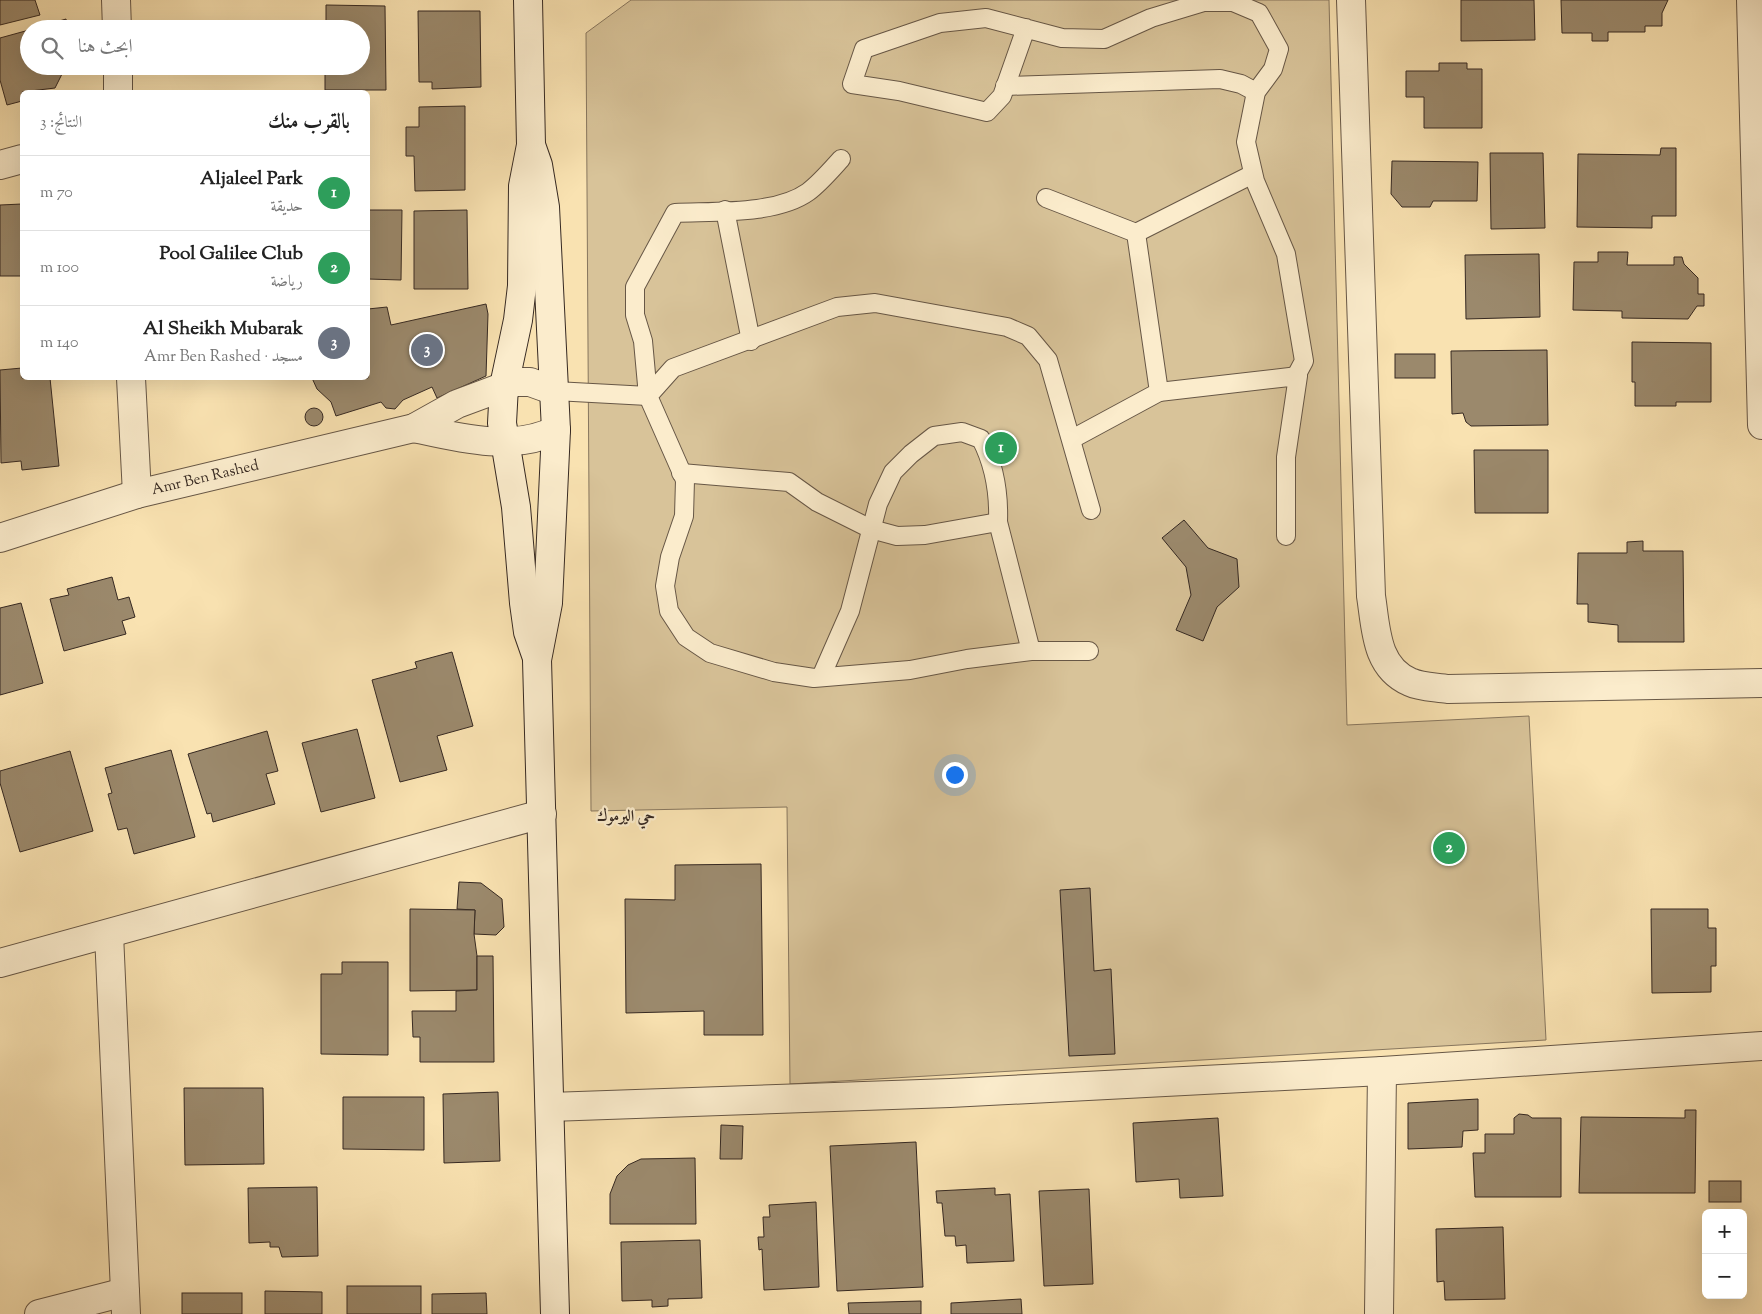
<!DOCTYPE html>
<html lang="ar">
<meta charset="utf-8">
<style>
:root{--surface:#fff;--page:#f6f6f6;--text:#222;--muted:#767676;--line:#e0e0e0;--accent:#8f2418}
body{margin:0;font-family:"Sorts Mill Goudy",Amiri,serif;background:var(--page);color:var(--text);direction:rtl}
.controls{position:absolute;right:15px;bottom:15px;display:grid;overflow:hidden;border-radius:8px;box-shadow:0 5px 20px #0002}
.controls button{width:45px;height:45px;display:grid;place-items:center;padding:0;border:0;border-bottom:1px solid var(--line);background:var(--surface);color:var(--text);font:25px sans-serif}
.you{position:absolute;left:954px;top:774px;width:18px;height:18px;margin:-12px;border:4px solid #fff;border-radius:50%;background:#1a73e8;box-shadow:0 0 0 8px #1a73e833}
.badge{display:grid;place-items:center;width:32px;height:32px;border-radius:50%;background:var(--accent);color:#fff;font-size:16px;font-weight:700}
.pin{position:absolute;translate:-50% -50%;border:2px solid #fff;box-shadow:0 1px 5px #0006}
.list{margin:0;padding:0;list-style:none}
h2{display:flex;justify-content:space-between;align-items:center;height:65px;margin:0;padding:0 20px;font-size:21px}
h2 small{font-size:16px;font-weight:400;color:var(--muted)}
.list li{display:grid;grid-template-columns:32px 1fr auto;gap:15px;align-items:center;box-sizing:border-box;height:75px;padding:0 20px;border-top:1px solid var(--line)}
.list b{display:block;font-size:19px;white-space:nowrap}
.list p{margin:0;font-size:16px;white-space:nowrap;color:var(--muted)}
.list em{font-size:16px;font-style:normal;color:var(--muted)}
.icon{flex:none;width:28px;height:28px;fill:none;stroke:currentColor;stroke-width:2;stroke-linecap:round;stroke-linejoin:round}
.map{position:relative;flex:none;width:1762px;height:1314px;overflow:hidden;direction:ltr}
.search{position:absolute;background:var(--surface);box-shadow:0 5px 20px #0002;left:20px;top:20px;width:350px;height:55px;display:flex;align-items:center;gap:12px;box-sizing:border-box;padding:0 18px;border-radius:28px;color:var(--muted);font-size:19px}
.panel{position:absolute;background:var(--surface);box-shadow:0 5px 20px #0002;left:20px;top:90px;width:350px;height:290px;border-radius:8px;direction:rtl}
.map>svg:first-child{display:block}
.green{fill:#d8c399;stroke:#87765e}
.building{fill:#9b896c;stroke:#362922}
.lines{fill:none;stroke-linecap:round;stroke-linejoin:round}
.lane-casing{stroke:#675746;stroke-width:20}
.street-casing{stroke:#675746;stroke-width:30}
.secondary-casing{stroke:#362922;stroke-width:30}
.lane{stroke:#fbeccc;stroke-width:18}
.street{stroke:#fbeccc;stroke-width:28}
.secondary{stroke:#fbeccc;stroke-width:28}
.labels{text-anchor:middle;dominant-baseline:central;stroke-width:4.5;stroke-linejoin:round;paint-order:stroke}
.street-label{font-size:15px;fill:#362922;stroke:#fbeccc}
.neighbourhood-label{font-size:16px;font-weight:bold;fill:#362922;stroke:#fbeccc}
</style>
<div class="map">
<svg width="1762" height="1314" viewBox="0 0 1762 1314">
<rect width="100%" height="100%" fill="#f9e2b1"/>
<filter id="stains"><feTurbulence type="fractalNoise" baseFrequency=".004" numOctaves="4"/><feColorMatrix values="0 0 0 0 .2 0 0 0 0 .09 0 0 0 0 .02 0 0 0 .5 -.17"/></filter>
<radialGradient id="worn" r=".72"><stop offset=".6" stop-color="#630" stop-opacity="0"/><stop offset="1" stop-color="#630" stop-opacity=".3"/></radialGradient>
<polygon class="green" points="631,0 1329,0 1347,725 1529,716 1546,1040 790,1084 787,807 591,811 586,33"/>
<g class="building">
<polygon points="0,0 35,0 40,15 0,25"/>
<polygon points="1461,0 1534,0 1535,40 1461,41"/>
<polygon points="1561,0 1668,0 1662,13 1662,26 1645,26 1645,32 1608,32 1608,41 1592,41 1592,33 1562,33"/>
<polygon points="326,5 385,6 386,90 325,90 325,66 361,66 361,29 326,29"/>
<polygon points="418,11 480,11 481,87 432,89 432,82 419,82"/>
<polygon points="66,19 68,29 32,29"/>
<polygon points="29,30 29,66 78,66 64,70 55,88 22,92 22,101 7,105 0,80 0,38"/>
<polygon points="1439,63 1467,63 1467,69 1482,69 1482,128 1424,128 1424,97 1406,97 1406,71 1439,71"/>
<polygon points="465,106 465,190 415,191 414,156 406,156 406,127 419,127 419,107"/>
<polygon points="1661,148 1676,148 1676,216 1652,216 1652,228 1577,227 1578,154 1660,155"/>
<polygon points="1490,153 1543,153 1545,228 1491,229"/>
<polygon points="1392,161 1478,162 1477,201 1433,201 1430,207 1402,207 1391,194"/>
<polygon points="22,204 22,276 0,276 0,205"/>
<polygon points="368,210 402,210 401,280 368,279"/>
<polygon points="467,210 468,289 414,289 414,211"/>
<polygon points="1598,252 1628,252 1627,265 1674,265 1674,257 1682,257 1684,264 1698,278 1698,294 1704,294 1704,306 1697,306 1688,319 1622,318 1622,311 1573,310 1574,262 1598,262"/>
<polygon points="1539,254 1540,317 1466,319 1465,255"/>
<polygon points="486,304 488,314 486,376 437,398 432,387 403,400 395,409 386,408 381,402 336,416 331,402 317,389 312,378 368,378 368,309 387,307 391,325"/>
<polygon points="1632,342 1711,343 1711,402 1676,402 1676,406 1635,406 1635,382 1632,382"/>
<polygon points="1547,350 1548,425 1471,426 1466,422 1463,413 1452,414 1451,351"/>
<rect x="1395" y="354" width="40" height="24"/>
<polygon points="22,368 22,378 50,378 59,466 22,470 21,461 1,463 0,370"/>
<circle cx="314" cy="417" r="9"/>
<polygon points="1474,450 1548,450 1548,513 1475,513"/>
<polygon points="1184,520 1208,548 1237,559 1239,587 1217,607 1203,641 1176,630 1191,595 1186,567 1162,538"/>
<polygon points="1643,541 1643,551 1683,551 1684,642 1618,642 1618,625 1588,622 1588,604 1577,604 1578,553 1627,553 1627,542"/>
<polygon points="112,577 118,600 129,597 135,617 122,621 126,634 64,651 50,599 69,595 67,589"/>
<polygon points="21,603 43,683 0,695 0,608"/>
<polygon points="452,652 473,726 437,736 447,770 400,782 372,680 417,668 415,662"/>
<polygon points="357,729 375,798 321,812 302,743"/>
<polygon points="267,731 278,771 266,774 275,804 213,822 211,813 207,814 188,754"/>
<polygon points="171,750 195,837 134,854 127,828 118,830 108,794 112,793 105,768"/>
<polygon points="70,751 93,831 20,852 0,783 0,771"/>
<polygon points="761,864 763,1035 704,1035 704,1011 626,1013 625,899 675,900 675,865"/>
<polygon points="459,882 481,883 502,899 504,927 496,935 474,934 475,910 457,909"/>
<polygon points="1090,888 1094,971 1111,969 1115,1054 1069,1056 1060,890"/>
<polygon points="410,909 475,910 474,934 477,956 477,990 410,991"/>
<polygon points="1651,909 1708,909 1708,928 1716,928 1716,966 1711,966 1711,992 1652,993"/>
<polygon points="477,956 493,956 494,1062 420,1062 420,1037 413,1037 412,1011 456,1011 456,991 477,990"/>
<polygon points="342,962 388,962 388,1055 321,1054 321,974 342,974"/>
<polygon points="184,1088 263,1088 264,1164 185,1165"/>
<polygon points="498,1092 500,1161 444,1163 443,1094"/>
<polygon points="343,1097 424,1097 424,1150 343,1149"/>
<polygon points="1478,1099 1478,1130 1463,1131 1462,1147 1408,1149 1408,1103"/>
<polygon points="1685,1110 1696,1110 1695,1193 1579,1193 1581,1117 1685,1118"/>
<polygon points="1519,1114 1528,1115 1532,1118 1561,1118 1561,1197 1475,1197 1473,1153 1485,1153 1485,1134 1514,1134 1514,1118"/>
<polygon points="1218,1118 1223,1196 1180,1198 1179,1179 1136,1182 1133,1123"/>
<polygon points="721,1125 743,1126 742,1159 720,1159"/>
<polygon points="916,1142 923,1287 837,1291 830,1146"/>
<polygon points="695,1158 696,1224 610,1224 610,1194 617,1176 628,1165 641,1159"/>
<rect x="1709" y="1181" width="32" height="21"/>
<polygon points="317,1187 318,1256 282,1257 279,1247 270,1247 270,1242 249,1243 248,1188"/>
<polygon points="995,1188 995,1195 1010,1194 1014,1261 967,1263 966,1245 956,1246 955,1236 945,1236 942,1203 937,1203 936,1191"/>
<polygon points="1089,1189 1093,1284 1044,1286 1039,1191"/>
<polygon points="816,1202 819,1287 764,1290 762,1249 759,1250 758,1237 764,1237 763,1217 770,1217 769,1205"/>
<polygon points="1503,1227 1505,1299 1445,1300 1444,1281 1437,1282 1436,1229"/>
<polygon points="700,1240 702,1298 668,1299 668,1306 652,1307 652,1300 622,1301 621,1242"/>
<rect x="347" y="1286" width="74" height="28"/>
<polygon points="265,1291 322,1292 322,1314 265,1314"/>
<rect x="182" y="1293" width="60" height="21"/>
<polygon points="486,1293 487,1314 432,1314 432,1294"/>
<polygon points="1021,1299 1022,1314 951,1314 951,1303"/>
<polygon points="921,1301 921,1314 849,1314 848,1303"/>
</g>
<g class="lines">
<defs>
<g id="lane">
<polyline points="1026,28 1002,96 987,112 899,91 852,84 864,49 940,23 986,18 1062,38 1104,39 1151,18 1204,2 1233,2 1259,13 1279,49 1273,69 1256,92 1246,142 1255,181 1286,254 1304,361 1296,376"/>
<polyline points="1005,86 1220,79 1241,84 1256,92"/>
<polyline points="1046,198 1136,233 1159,392 1072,439"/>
<polyline points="725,210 751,341"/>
<polyline points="1136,233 1253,174"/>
<path d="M555 391 648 396 643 341 635 315V287L675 213C713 211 776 215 808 192 820 183 831 170 841 159"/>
<polyline points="1159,392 1298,376 1286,457 1286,536"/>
<polyline points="681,473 789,482 817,502 871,529 897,536 925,535 998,522 1031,651"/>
<polyline points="1089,651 1031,651 967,659 910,670 814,678 774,672 710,653 686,637 669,611 665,586 670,557 684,516 685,480 648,396 673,368 837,307 875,303 1007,327 1028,336 1048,360 1091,510"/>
<path d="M821 677 850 611 878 504 893 472 911 454 934 436 962 432 981 439C994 464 999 494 998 522"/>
</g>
<g id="street">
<polyline points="116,0 117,29"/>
<path d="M1351 0 1371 596C1376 627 1375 667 1410 682 1420 687 1436 687 1448 689L1762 683"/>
<polyline points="1751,0 1762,425"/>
<polyline points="118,66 118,92"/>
<polyline points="0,165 22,159"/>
<polyline points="131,378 137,494"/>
<path d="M414 428C459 438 513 452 556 430"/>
<path id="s1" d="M0 538 137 494 414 428 457 404 516 382H530L555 391"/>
<polyline points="109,934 126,1314"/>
<polyline points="0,963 542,814"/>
<polyline points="550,1107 950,1093 1382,1071 1762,1046"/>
<polyline points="39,1314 125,1292"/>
<polyline points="1379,1314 1382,1071"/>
</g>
<g id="secondary">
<polyline points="528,0 531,145 523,186 522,286 518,320 504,386 502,423 516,507 524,603 528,632 536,655"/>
<polyline points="531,145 538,165 545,207 556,430 548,603 537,660 555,1314"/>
</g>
</defs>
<use href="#lane" class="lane-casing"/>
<use href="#street" class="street-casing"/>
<use href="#secondary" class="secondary-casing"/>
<use href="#lane" class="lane"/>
<use href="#street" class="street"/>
<use href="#secondary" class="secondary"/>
</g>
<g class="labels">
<g class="street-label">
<text stroke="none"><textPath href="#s1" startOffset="214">Amr Ben Rashed</textPath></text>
</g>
<g class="neighbourhood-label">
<text x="626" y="817">حي اليرموك</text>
</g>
</g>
<rect width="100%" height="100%" filter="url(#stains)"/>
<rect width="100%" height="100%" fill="url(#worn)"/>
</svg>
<div class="controls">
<button>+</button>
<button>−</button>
</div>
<div class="you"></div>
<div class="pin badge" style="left:1001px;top:448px;background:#2e9e5b">1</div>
<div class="pin badge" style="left:1449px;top:848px;background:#2e9e5b">2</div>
<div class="pin badge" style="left:427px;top:350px;background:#6b7280">3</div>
<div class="search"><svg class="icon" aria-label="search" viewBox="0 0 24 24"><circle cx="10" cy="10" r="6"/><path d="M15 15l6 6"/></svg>ابحث هنا</div>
<section class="panel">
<h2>بالقرب منك<small>النتائج: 3</small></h2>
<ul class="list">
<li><span class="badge" style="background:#2e9e5b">1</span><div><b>Aljaleel Park</b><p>حديقة</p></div><em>70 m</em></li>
<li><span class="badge" style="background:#2e9e5b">2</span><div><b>Pool Galilee Club</b><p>رياضة</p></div><em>100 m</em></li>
<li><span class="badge" style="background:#6b7280">3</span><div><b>Al Sheikh Mubarak</b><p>مسجد · Amr Ben Rashed</p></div><em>140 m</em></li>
</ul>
</section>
</div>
